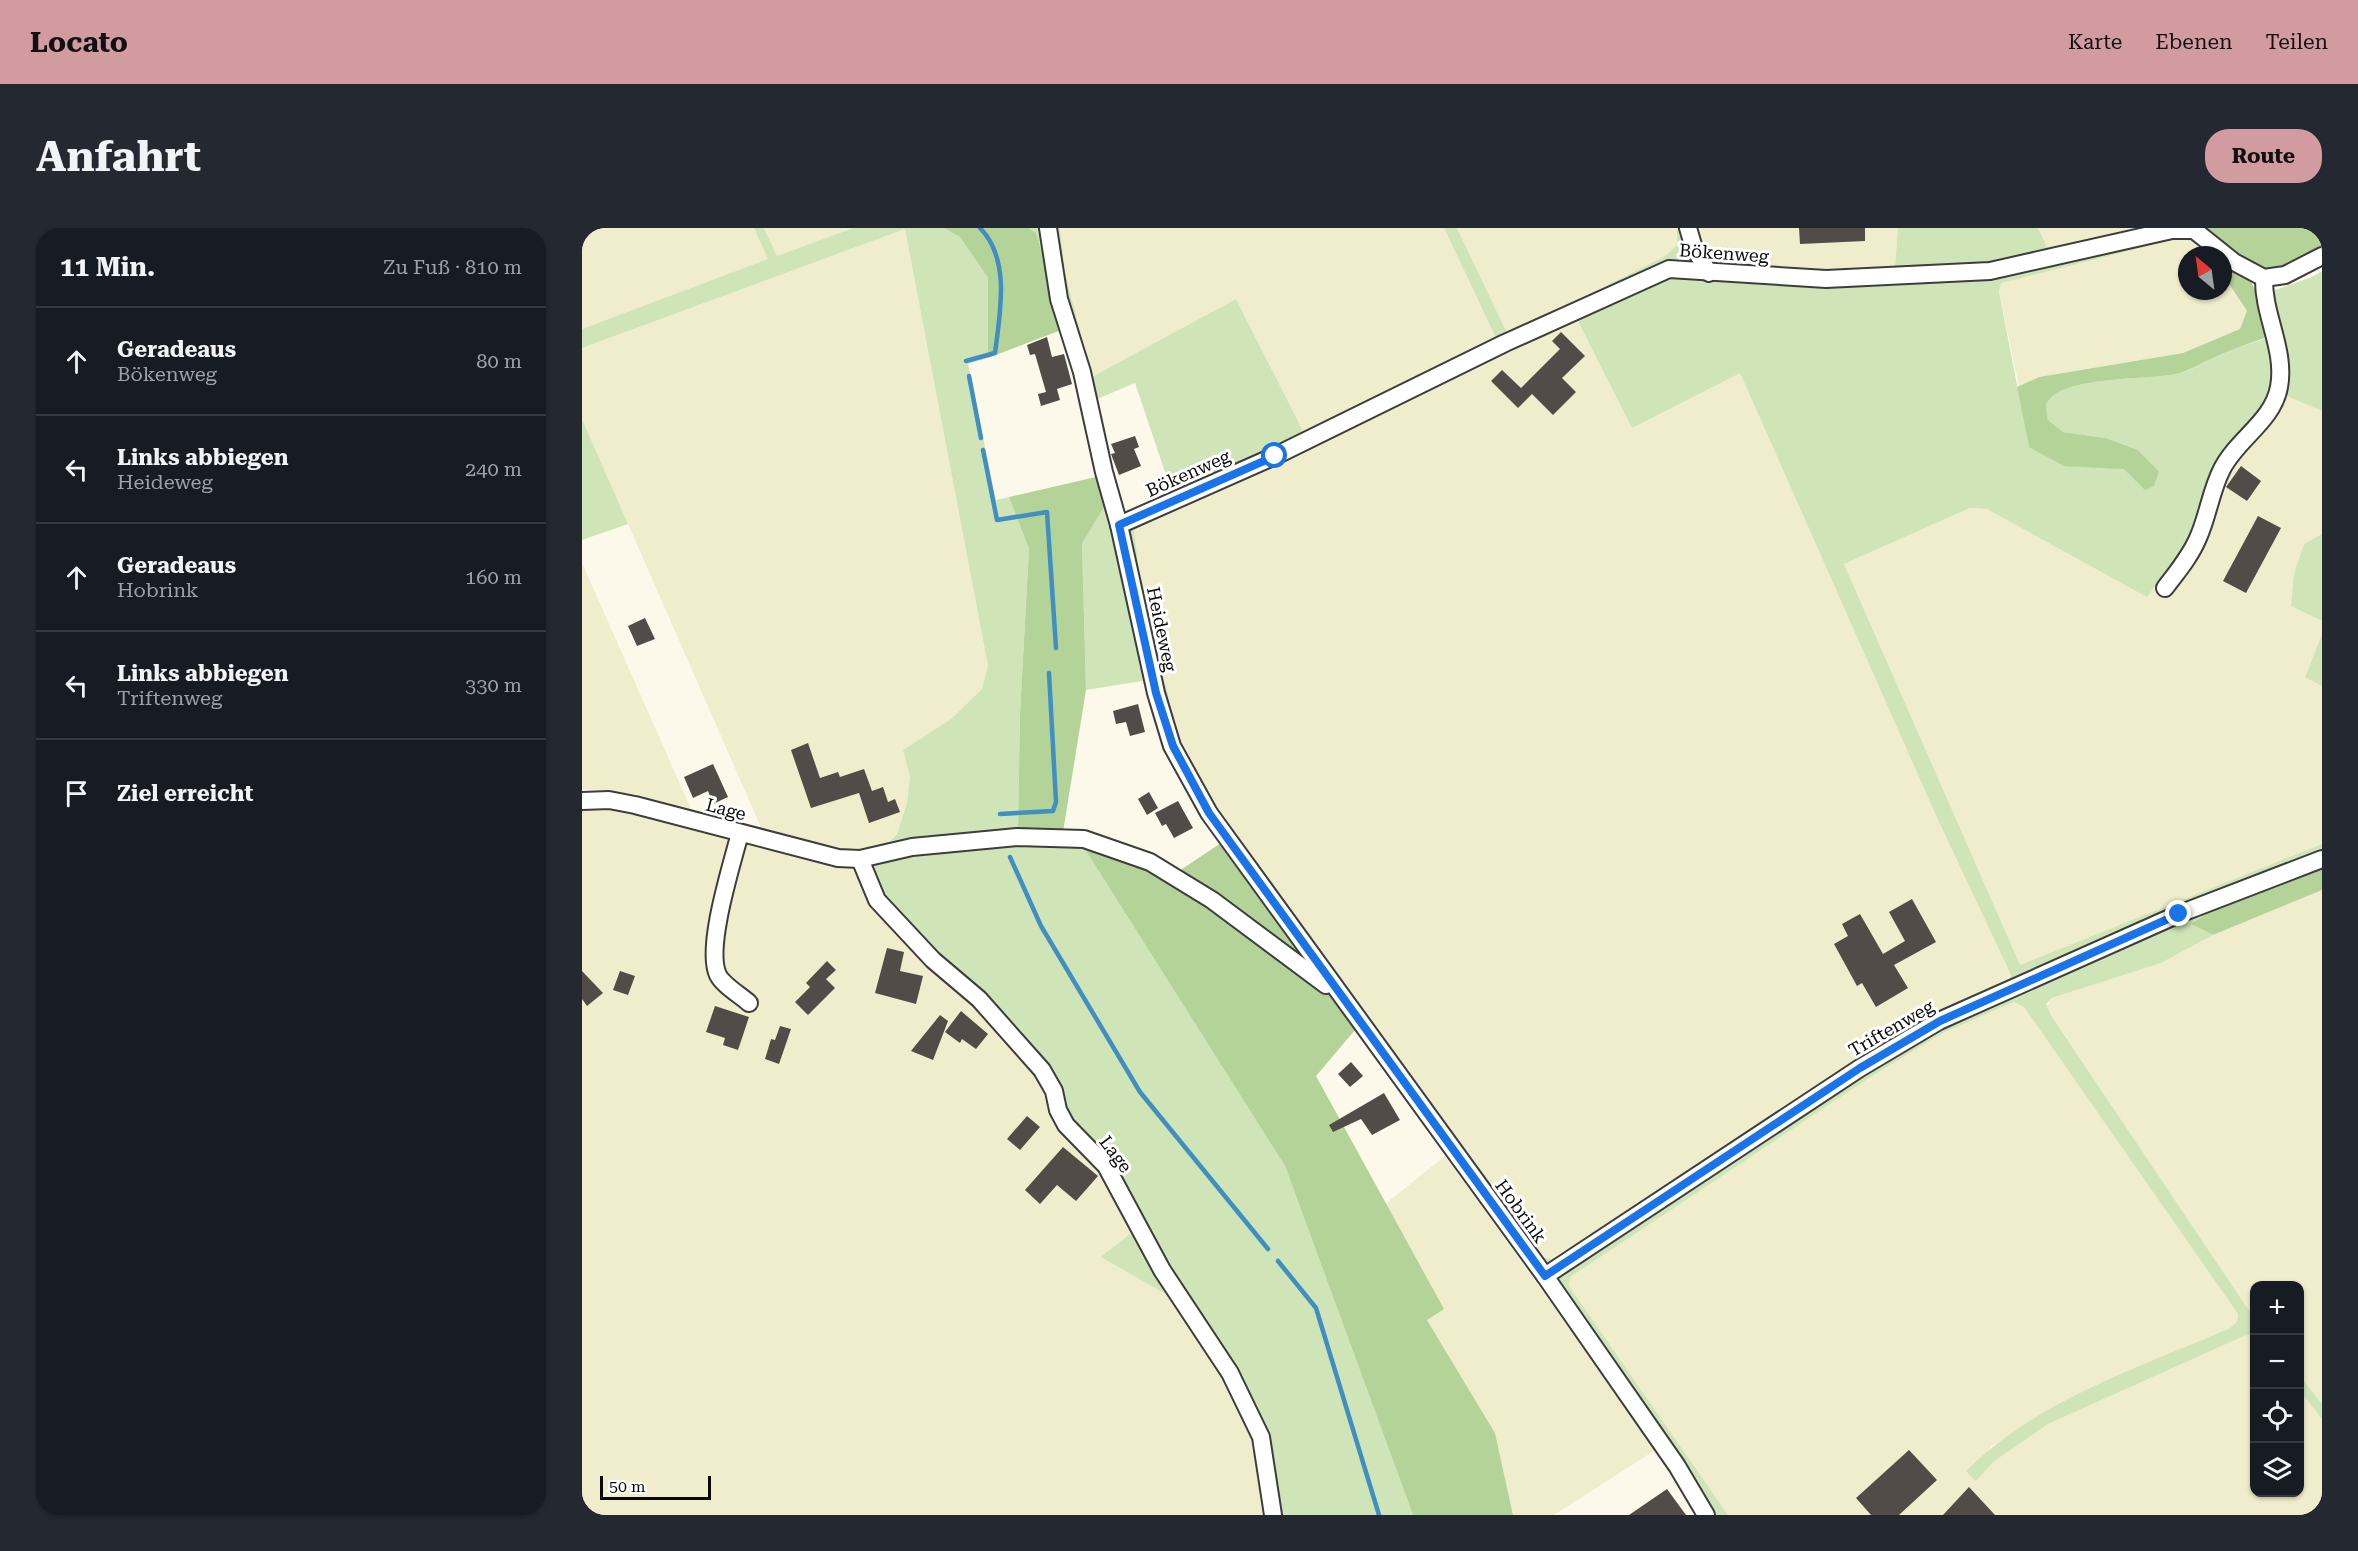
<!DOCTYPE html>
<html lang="de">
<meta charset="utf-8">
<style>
:root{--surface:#171b24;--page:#242831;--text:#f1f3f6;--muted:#9ea1a6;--line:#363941;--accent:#d29ba0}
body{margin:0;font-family:"Roboto Serif",serif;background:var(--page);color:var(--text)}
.controls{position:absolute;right:18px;bottom:18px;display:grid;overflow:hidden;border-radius:12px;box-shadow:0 2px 4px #0004}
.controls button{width:54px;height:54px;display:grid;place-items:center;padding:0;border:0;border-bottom:2px solid var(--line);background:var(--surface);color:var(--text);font:30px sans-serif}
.compass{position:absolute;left:1596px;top:18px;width:54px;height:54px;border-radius:50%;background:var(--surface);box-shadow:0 2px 4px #0004;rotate:331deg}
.scale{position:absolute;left:18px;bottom:15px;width:111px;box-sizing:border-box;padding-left:6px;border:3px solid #0a0a0a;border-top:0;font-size:16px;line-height:21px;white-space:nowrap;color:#0a0a0a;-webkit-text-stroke:4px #fff;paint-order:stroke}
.stop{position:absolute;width:18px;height:18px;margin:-14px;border:4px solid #1a73e8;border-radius:50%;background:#fff}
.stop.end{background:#1a73e8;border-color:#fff;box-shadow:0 2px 6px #0008}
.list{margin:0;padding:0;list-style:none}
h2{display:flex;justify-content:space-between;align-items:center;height:78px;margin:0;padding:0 24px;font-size:26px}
h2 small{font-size:20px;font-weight:400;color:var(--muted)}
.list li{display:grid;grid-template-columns:39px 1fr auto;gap:18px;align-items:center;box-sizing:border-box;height:108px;padding:0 24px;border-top:2px solid var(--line)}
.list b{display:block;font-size:22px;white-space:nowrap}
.list p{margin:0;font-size:20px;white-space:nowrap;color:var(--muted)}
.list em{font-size:20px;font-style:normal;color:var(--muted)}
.icon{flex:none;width:33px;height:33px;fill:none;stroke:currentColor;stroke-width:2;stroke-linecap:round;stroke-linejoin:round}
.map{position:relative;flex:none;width:1740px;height:1287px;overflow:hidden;border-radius:24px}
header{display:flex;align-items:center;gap:36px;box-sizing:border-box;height:84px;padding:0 30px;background:var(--accent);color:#111}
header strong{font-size:28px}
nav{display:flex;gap:33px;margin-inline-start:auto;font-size:21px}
.intro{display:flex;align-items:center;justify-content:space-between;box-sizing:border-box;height:144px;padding:0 36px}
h1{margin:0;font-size:42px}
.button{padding:15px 27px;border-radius:24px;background:var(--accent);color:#111;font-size:21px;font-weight:700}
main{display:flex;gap:36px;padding:0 36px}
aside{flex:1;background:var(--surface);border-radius:24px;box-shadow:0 2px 4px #0004}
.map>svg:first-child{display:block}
.farmland{fill:#f0edcc}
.green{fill:#cfe4b7;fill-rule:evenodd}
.forest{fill:#b3d398}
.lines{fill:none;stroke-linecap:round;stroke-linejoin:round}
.stream{stroke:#418fc0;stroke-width:4.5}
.building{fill:#524c48}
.minor-casing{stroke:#3d3d3d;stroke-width:20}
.minor{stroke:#fff;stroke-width:16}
.route{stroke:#1a73e8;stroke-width:8}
.labels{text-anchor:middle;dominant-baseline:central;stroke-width:6;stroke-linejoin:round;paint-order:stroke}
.street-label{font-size:18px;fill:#0a0a0a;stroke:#fff}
</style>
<header>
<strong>Locato</strong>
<nav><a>Karte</a><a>Ebenen</a><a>Teilen</a></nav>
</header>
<div class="intro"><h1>Anfahrt</h1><a class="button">Route</a></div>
<main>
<aside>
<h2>11 Min.<small>Zu Fuß · 810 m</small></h2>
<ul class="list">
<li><svg class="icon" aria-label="ahead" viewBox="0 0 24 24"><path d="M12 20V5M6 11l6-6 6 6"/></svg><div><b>Geradeaus</b><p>Bökenweg</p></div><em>80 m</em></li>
<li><svg class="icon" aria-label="left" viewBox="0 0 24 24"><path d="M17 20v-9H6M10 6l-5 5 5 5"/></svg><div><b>Links abbiegen</b><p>Heideweg</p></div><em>240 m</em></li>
<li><svg class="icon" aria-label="ahead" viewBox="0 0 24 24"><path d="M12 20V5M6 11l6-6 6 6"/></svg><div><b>Geradeaus</b><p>Hobrink</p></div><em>160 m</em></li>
<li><svg class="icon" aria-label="left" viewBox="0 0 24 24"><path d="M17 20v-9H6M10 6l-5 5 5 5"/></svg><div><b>Links abbiegen</b><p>Triftenweg</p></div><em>330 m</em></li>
<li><svg class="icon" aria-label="arrive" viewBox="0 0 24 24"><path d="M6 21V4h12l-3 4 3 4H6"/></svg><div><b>Ziel erreicht</b></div></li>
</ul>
</aside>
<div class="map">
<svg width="1740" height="1287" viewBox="0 0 1740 1287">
<rect width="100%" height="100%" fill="#fdf9ea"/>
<g class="farmland">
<polygon points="0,0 172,0 187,31 0,101"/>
<polygon points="182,0 271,0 195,28"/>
<polygon points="478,0 862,0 915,112 721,203 654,71 510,150 483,45"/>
<polygon points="875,0 1095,0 1096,7 1095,17 1083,28 926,107"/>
<polygon points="1112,0 1316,0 1313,38 1241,43 1136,37 1117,17"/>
<polygon points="1456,0 1570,0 1465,20"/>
<polygon points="323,1 406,438 400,461 369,491 321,522 328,549 325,575 315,606 291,633 398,778 457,844 521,941 554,1001 520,1029 594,1072 641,1147 670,1212 682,1287 0,1287 0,579 54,583 188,620 0,191 0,120"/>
<polygon points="1598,10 1616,16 1626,27 1605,27 1605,63 1641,63 1641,47 1665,84 1658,101 1601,125 1457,149 1437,158 1417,64 1419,54"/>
<polygon points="995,91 1158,145 1356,592 1429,747 1426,756 969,1031 959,1029 647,598 598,516 558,350 552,302 891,137"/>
<polygon points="1700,166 1740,183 1740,306 1722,316 1709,378 1740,393 1740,406 1723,448 1740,458 1740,616 1438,738 1262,336 1388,280 1405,281 1571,357 1590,335 1632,237"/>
<polygon points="0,335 110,583 54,566 0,561"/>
<polygon points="1740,662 1740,1176 1718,1148 1718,1058 1672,1058 1672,1090 1464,779 1470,770 1579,735 1631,707"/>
<polygon points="1432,774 1442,779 1656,1086 1655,1094 1648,1100 1546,1145 1409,1218 1394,1252 1411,1234 1466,1196 1662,1108 1672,1106 1672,1264 1718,1264 1718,1163 1740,1191 1740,1287 1146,1287 987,1058 988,1049 996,1042 1287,850 1361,805"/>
<polygon points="863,928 1075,1221 972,1287 931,1287 913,1205 845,1092 861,1081 803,976"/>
</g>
<g class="green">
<polygon points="172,0 182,0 195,28 271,0 362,0 378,9 406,50 406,130 386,136 414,272 427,269 447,321 438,485 436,602 503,606 504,623 703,938 831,1287 682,1287 670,1211 641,1147 594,1072 519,1029 554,1001 469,864 274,636 291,633 315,606 325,575 328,549 321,522 369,491 400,461 406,438 323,1 0,120 0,101 186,31"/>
<path d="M447 0H478L483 45 510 149 654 71 721 203 915 112 862 0H875L926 107 1083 28 1095 17V0H1112L1117 17 1136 37 1241 43 1313 38 1316 0H1456L1465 19 1570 0H1616L1627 27 1616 16 1598 10 1419 55 1417 64 1447 219 1542 241 1577 243 1556 222 1524 210 1481 204 1466 192C1465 188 1463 182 1464 178 1473 146 1571 153 1598 145 1608 143 1618 136 1627 132 1646 123 1664 116 1683 111L1677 68 1730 49 1740 43V183L1700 166 1681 183 1632 237 1604 314 1565 369 1405 281 1388 280 1262 336 1438 737 1740 616V637L1627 684 1609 696 1631 707 1579 735 1470 770 1464 776 1469 787 1672 1090V1106L1662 1108 1466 1196 1411 1234 1394 1253 1384 1243C1455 1172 1557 1140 1648 1100L1655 1094 1656 1086 1442 779 1432 774 1361 805 1287 850 988 1049 987 1058 1146 1287H1117L1075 1221 612 576 585 518 566 452 504 462 500 314 524 276 540 286 590 265 553 155 501 177 454 5ZM995 91 1050 200 1158 145 1356 592 1429 747 1426 756 1274 834 978 1027 969 1031 959 1029 647 598 598 516 558 350 552 302 891 137Z"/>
<polygon points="0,191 46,296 0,312"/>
<polygon points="1740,306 1740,393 1709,378 1712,346 1722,316"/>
<polygon points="1740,406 1740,458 1723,449"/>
<polygon points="1718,1148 1740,1176 1740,1191 1718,1163"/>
</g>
<g class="forest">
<polygon points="362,0 447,0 454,5 482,101 406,130 406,50 378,9"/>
<path d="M1616 0H1740V36L1666 49 1677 68 1683 110C1664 116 1646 123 1627 132 1618 136 1608 142 1598 145 1571 153 1473 146 1464 178 1464 182 1465 188 1466 192L1481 204 1524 210 1556 222 1577 243 1572 258 1563 262 1542 241 1482 238 1447 219 1435 159 1457 149 1601 125 1658 101 1665 83 1641 47V27H1627Z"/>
<polygon points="518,248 524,276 500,315 504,462 481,604 436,602 438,485 447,321 427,269"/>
<polygon points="503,606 594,645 639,615 773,802 734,848 862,1081 845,1092 913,1205 931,1287 831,1287 703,938 504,623"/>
<polygon points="1740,637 1740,662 1631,707 1609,696 1627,684"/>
</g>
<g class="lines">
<g class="stream">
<path d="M384 133 413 125C418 86 429 31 398 0"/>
<polyline points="387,148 399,210"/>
<polyline points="401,222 415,292 465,284 474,420"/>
<polyline points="418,586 471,583 474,574 467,445"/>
<polyline points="428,629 459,698 558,864 686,1021"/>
<polyline points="696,1033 734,1080 797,1287"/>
</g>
</g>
<g class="building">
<polygon points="1217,0 1283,0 1283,13 1218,16"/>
<polygon points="979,104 1003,128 980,150 994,164 971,187 950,166 936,180 909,153 920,142 939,160 978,121 970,113"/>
<polygon points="465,109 470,129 482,126 490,156 475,161 478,172 459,178 456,166 464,164 453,126 448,127 445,117"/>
<polygon points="553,208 557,219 552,221 559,238 537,247 529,226 533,225 529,216"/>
<polygon points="1659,238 1679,253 1665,273 1644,259"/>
<polygon points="1676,288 1699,300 1664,365 1641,353"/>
<polygon points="63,390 73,411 55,418 46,398"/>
<polygon points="556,476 563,504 548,508 544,494 534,496 531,483"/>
<polygon points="226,515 238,550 256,544 258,549 282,541 290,563 301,559 306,574 313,571 318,584 287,595 277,565 229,580 209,522"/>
<polygon points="131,536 146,569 131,576 126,563 111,570 102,549"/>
<polygon points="567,564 576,580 565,587 556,571"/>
<polygon points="596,573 611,600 592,610 584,596 580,598 573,585"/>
<polygon points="1330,671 1354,714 1312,737 1326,760 1294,779 1280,755 1275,758 1252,716 1266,708 1260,696 1278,686 1301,726 1323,713 1307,684"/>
<polygon points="305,720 322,724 318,743 341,748 334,776 293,765"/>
<polygon points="245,733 254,742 244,751 253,760 226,787 213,774 228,759 224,755"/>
<polygon points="0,743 21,765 5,778 0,771"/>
<polygon points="38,743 53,748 46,767 31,762"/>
<polygon points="133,778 167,789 156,822 141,817 143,810 124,804"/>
<polygon points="379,783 406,806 394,821 380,811 378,815 363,804"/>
<polygon points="358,787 366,793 351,832 329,823"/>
<polygon points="198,798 209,801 197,836 183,831 189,811 193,812"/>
<polygon points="769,834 781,848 768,859 756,846"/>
<polygon points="802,865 818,892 790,907 779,891 751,904 747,897"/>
<polygon points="445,888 458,899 438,922 425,911"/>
<polygon points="481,919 516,948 494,973 475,957 458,976 443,962"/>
<polygon points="1327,1222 1355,1252 1317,1287 1289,1287 1274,1270"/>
<polygon points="1387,1259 1413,1287 1361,1287"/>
<polygon points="1085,1261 1104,1287 1047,1287"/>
</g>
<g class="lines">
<defs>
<g id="minor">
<polyline points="466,0 477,71 500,144 522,244 537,297 574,465 590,518 627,585 963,1048 1095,1238 1124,1287"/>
<polyline points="1106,0 1112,20 1127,45"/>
<polyline points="537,297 693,228 923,115 1087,41 1244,51 1408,43 1590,2 1612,2 1652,34 1682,50 1703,47 1740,28"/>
<path d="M1583 360C1595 344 1608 329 1616 310 1626 288 1629 262 1640 241 1655 211 1691 193 1697 159 1704 122 1681 87 1682 50"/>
<polyline points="0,573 27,572 53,577 256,630 278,631 330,619 435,609 502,611 568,634 630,672 744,757"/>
<path d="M158 605C150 636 123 720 136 747 141 757 158 767 167 775"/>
<polyline points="278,631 295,672 351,732 397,771 460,842 472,863 476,882 484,897 524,938 580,1042 648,1145 679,1209 691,1287"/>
<polyline points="963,1048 1278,840 1357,793 1597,686 1740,631"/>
</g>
</defs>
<use href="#minor" class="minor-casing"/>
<use href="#minor" class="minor"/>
</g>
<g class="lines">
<polyline class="route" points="693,228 537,297 574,465 591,518 627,585 963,1048 1278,840 1358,793 1597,686"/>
</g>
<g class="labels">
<g class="street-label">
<text transform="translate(1142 25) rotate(4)">Bökenweg</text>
<text transform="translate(606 245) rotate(-24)">Bökenweg</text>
<text transform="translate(580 401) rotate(78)">Heideweg</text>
<text transform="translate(144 581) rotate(15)">Lage</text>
<text transform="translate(1309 800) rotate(-30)">Triftenweg</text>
<text transform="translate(534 926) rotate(53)">Lage</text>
<text transform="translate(939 983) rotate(54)">Hobrink</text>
</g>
</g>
</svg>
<div class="controls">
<button>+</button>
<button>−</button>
<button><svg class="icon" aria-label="locate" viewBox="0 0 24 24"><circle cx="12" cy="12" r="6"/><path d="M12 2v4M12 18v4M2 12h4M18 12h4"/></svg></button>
<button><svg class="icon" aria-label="layers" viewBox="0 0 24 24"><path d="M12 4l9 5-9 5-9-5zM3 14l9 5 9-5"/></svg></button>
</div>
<svg class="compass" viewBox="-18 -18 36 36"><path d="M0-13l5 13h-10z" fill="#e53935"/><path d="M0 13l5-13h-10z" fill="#9ea1a6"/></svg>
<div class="scale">50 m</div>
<div class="stop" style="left:693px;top:228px"></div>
<div class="stop end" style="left:1597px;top:686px"></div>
</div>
</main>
